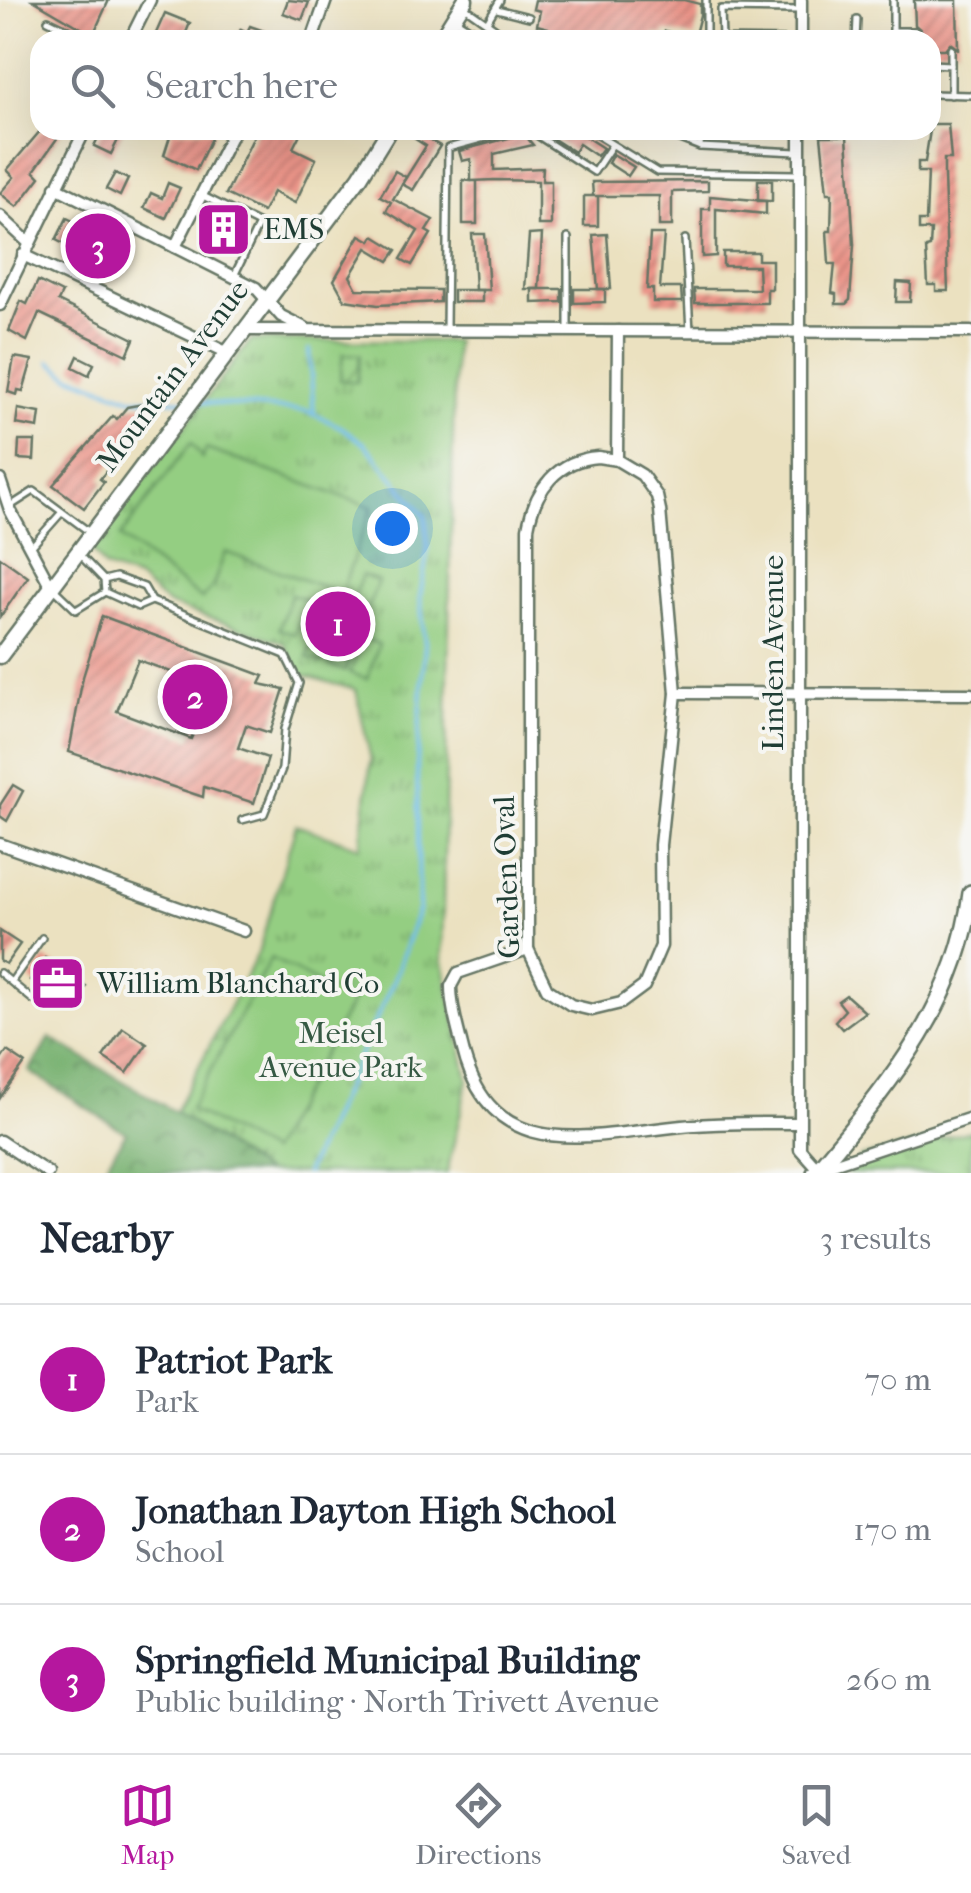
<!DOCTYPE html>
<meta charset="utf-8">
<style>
:root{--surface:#fff;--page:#f2f2f3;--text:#1f2937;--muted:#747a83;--line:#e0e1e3;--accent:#b5179e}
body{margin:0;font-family:"IM FELL French Canon",serif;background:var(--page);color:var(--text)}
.you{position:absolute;left:392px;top:528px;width:35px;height:35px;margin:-25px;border:8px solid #fff;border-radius:50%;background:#1a73e8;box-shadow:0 0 0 15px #1a73e833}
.badge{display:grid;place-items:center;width:65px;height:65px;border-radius:50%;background:var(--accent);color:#fff;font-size:32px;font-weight:700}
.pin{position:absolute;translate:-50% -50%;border:5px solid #fff;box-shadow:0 2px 10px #0006}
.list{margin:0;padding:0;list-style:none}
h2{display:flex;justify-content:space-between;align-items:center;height:130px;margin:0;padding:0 40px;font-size:42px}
h2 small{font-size:32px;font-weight:400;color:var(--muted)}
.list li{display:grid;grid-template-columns:65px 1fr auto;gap:30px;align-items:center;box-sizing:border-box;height:150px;padding:0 40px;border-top:2px solid var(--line)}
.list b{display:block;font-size:38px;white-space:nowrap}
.list p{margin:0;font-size:32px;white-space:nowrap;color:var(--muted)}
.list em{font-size:32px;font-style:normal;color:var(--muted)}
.icon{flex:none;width:55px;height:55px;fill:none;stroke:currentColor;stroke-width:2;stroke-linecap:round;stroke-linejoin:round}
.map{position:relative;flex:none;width:971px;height:1173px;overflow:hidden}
.search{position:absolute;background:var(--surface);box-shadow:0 10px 40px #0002;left:30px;right:30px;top:30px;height:110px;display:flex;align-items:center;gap:25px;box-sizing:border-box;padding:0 35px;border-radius:30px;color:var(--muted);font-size:38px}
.sheet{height:580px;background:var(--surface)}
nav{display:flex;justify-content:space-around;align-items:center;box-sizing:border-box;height:140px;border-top:2px solid var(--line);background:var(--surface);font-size:28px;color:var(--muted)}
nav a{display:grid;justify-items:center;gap:5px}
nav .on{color:var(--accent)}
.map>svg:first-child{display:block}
.grass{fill:url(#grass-tufts);stroke:#5a865b;stroke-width:2.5}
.forest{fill:url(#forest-crowns);stroke:#4b7752;stroke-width:2.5}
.garden{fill:url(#garden-furrows);stroke:#5a865b;stroke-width:2.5}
.pitch{fill:#94ce82;stroke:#5a865b;stroke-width:2.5}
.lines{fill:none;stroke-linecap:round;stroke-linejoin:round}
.stream{stroke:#71bdeb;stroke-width:4}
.building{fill:url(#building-hatch);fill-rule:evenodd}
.lane-casing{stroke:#667665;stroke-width:10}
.street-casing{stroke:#667665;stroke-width:15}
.secondary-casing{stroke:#667665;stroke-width:19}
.primary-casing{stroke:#667665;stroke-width:20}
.lane{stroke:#fff;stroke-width:5}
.street{stroke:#fff;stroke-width:10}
.secondary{stroke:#fff;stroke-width:14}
.primary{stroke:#fff;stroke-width:15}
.labels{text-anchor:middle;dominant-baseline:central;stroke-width:8;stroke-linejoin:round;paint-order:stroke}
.poi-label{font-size:30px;fill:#1f3d34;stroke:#f6f6f2;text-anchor:start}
.street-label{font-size:30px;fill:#1f3d34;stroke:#f6f6f2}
.park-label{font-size:30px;fill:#365a44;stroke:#f6f6f2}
</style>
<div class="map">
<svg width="971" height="1173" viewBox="0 0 971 1173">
<defs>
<pattern id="grass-tufts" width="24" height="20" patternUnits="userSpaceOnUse" patternTransform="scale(2.5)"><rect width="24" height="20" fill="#94ce82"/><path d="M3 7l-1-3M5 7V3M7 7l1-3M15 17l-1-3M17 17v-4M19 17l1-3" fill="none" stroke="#78a86b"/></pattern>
<pattern id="forest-crowns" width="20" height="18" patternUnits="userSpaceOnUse" patternTransform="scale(2.5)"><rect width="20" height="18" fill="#77b170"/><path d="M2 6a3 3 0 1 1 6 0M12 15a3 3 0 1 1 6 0" fill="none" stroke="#61915d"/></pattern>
<pattern id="garden-furrows" width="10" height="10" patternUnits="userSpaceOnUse" patternTransform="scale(2.5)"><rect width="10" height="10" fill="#94ce82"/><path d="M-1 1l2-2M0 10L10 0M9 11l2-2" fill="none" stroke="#78a86b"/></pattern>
<pattern id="building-hatch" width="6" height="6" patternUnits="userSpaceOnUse" patternTransform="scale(2.5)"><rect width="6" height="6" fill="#eb9489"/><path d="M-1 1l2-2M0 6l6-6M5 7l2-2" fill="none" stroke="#be7a71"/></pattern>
</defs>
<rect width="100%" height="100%" fill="#f6f6f2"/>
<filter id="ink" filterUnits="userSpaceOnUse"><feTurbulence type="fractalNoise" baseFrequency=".01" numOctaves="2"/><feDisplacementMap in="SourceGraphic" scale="20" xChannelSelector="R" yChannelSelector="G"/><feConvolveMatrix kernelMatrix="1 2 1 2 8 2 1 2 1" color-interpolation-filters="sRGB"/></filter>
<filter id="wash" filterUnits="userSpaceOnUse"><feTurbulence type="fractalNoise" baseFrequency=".0048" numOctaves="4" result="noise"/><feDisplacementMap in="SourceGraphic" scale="40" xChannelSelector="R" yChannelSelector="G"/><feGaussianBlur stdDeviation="2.25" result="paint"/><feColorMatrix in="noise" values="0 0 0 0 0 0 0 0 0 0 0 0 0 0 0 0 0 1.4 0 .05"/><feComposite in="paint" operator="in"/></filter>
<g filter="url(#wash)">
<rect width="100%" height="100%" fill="#ebe1c0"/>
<g class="grass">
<polygon points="251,340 455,341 442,957 468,1080 447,1173 266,1173 175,1112 258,953 296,825 360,847 371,760 356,690 300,674 284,643 167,604 138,579 105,568 91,549"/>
<polygon points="971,1131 971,1173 848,1173 861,1157"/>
</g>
<polygon class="forest" points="50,1038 175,1112 266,1173 101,1173 126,1133 29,1071"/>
<polygon class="garden" points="343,354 360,355 357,382 340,380"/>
<g class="pitch">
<polygon points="191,443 202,458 206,449 372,507 341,593 225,552 213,586 202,599 120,537"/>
<polygon points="362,575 378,581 365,616 349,610"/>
<polygon points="291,594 307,600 295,634 279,629"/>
<polygon points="320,623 336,628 323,663 307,657"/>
<polygon points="341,631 357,636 345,671 329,665"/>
<polygon points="363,638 379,644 367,679 350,673"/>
<polygon points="271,958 352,1001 270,1152 190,1109"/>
</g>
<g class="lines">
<g class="stream">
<polyline points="309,350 314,415"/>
<polyline points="50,361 70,376 131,398 186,401"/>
<polyline points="196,402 307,411 341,427 365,444 425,516 428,547 420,597 425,643 417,764 419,908 394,980 306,1173"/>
</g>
</g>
<g id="blocks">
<g class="building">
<polygon points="33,0 109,0 93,35"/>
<polygon points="288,0 309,2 302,20 283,13"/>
<polygon points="535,0 684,0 700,4 700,15 694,38 665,31 664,36 654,34 653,40 545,40 548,28 537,25 540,11 533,9"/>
<polygon points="914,0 957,0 958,49 950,43 945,49 931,49 931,40 915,40 921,30 915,25"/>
<polygon points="165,13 190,23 183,40 153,40"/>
<polygon points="250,26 287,39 286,40 235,40 241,29 247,32"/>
<polygon points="931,124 948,124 951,159 944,159 944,176 948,291 936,291 936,285 928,285 926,248 930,247 931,230 919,230 919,221 926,221 928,172 918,172 918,162 925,162"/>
<polygon points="41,130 63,130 34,171 40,177 17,207 0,193 14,177 7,170"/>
<polygon points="102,130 123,130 111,154 94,146"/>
<polygon points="172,130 215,130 196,170 164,155"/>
<polygon points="257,130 302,130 293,148 316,159 295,203 273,192 263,212 226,194"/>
<polygon points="421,130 436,130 430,140 440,146 413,190 402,184 426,146 415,139"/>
<polygon points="548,130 575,130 603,148 597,156 579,144 574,152 546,134"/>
<polygon points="524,134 533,145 494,154 494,170 543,168 542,181 551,181 551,225 538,225 538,181 494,180 472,181 477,181 477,224 463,224 463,180 471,181 471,159 462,161 459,151"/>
<polygon points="821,136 847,136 854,245 850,300 846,304 836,304 836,294 832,293 835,264 829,264 827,231 831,231 832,193 827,193"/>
<polygon points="613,154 634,167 628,176 608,163"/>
<polygon points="395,171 406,177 393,199 433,220 426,231 431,234 412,265 401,259 418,231 386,211 391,202 380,196"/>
<polygon points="115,173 128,179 120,196 106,189"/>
<rect x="758" y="180" width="14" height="21"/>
<polygon points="708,181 708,191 672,192 672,226 659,226 659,196 593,196 598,196 598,226 584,226 584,196 593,196 592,182"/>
<polygon points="168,183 180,188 166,218 144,208 151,193 162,198"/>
<polygon points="710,196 766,201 766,214 716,209 716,256 702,257 702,209 710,209"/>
<polygon points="214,215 242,226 233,247 203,238"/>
<polygon points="67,218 105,237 109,229 131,240 120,268 115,266 110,278 89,268 94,259 56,240"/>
<polygon points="472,234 485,234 489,290 475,290"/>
<polygon points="542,234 539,289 525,289 529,235"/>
<polygon points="607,234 611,289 598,289 593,235"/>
<polygon points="650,234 664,234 660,288 681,288 682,302 653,302 653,289 647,289"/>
<polygon points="360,235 371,241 374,236 397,250 389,261 367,248 350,276 357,289 440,290 440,302 378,305 345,300 334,280"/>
<polygon points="723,252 758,252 758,260 772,260 772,289 767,289 767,303 695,303 694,289 759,289 758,266 723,266"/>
<polygon points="38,281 62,293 58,301 134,339 127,355 39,313 27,341 9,331 21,301 27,304"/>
<polygon points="897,282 911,283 910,302 896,302"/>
<polygon points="532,289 562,289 562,302 532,303"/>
<polygon points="574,289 605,289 605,302 574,303"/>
<rect x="453" y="290" width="29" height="12"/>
<polygon points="78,356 94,364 89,375 73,367"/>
<polygon points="14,357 32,360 23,391 18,390 17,395 8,392"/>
<polygon points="143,404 152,412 100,479 104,482 84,508 53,485 113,416 117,419 127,407"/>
<polygon points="18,409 40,413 38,428 16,424"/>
<polygon points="19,441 35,441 34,460 18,459"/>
<polygon points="0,557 28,577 0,617"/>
<path d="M102 616 264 676 260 684 284 689 270 733 246 725 238 748 268 758 254 803 204 787 203 797 69 752 83 677ZM138 660 212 687 191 739 117 711Z"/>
<polygon points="13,785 23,791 7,821 0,816 0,805"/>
<polygon points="0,931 20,944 6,964 0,961"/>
<polygon points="45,958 86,986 71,1008 30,980"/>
<polygon points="846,995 865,1012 842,1029 835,1021 845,1010 838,1001"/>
<polygon points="123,1028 147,1044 127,1073 103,1057"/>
<polygon points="7,1051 25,1063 0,1098 0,1061"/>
</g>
</g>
</g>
<g filter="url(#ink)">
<use href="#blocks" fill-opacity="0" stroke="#667665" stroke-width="2.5"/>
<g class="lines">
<defs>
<g id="lane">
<polyline points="706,0 706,40"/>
<polyline points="893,0 893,40"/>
<polyline points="462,5 496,29 499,39"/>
<polyline points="497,9 529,17"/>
<polyline points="455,19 488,40 500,40"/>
<polyline points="48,20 89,40"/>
<polyline points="487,22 500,0"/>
<polyline points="893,31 915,31"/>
<polyline points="790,40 722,39 721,9 801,10"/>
<polyline points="856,40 857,19"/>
<polyline points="951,49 951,65"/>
<polyline points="931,64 951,65 951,95"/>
<polyline points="931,94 971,95"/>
<polyline points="529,130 594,172 612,145"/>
<polyline points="589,130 657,172 797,174"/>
<polyline points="657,130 700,147 797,152"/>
<polyline points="700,147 701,130"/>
<polyline points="203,196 259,224 235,274"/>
<polyline points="685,239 690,331"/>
<polyline points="446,330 448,148 514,130"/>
<polyline points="568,331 568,238"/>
<polyline points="9,507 34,491 88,531"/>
<polyline points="31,547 62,512"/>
<polyline points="78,553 104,580 105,592"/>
<polyline points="104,580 116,577 144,587 152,601"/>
<polyline points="52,587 76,610 105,592"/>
<polyline points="105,592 138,607 152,601 285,655 299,683 285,729 282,769 264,814 242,820"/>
<polyline points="0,973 33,1000"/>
<polyline points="12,981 42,938"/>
</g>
<g id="street">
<polyline points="130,40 150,0"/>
<polyline points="312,40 326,0"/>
<polyline points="801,40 801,0"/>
<polyline points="800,130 800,1149 818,1169 971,1118"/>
<polyline points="56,187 256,288 281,316 305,328"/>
<polyline points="0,216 28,242"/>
<polyline points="175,247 234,130"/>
<polyline points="23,255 226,352"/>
<polyline points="0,305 85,130"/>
<polyline points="244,330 971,332"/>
<path d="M598 457 617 460 642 475 657 496 660 510 676 693 660 845 661 946 644 986 621 1003 592 1010 571 1005 547 989 528 949V528C535 489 557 460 598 457Z"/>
<polyline points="617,460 618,331"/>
<polyline points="0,480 10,510 50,585"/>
<polyline points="676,693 971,694"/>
<polyline points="0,844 244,931"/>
<path d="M528 949 458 973 451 986C451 1006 457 1026 462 1046 490 1167 589 1135 682 1126 720 1122 759 1123 798 1123"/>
<polyline points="0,1141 48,1173"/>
</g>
<g id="secondary">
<polyline points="440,40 465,0"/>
<polyline points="0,656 360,177 389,130"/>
</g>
<path id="primary" d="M815 1173C886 1087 957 1008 971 893"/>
</defs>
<use href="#lane" class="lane-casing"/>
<use href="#street" class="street-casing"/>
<use href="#secondary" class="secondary-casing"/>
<use href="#primary" class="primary-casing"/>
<use href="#lane" class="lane"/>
<use href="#street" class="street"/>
<use href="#secondary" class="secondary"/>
<use href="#primary" class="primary"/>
</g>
</g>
<defs>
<symbol id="building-square" viewBox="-11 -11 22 22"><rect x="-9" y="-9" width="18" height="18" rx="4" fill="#b5179e" stroke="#f6f6f2"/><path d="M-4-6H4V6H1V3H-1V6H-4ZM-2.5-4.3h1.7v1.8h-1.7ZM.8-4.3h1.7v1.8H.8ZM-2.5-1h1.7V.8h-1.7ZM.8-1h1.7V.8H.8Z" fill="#fff"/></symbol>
<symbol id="office-square" viewBox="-11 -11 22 22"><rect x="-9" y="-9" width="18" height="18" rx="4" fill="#b5179e" stroke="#f6f6f2"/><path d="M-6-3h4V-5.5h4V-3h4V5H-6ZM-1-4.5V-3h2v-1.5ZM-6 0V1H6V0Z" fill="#fff"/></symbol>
</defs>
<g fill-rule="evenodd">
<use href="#building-square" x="192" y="198" width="63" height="63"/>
<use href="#office-square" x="26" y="952" width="63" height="63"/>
</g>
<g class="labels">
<g class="poi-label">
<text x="263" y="229">EMS</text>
<text x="97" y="983">William Blanchard Co</text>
</g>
<g class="street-label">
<text transform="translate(173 376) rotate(-53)">Mountain Avenue</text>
<text transform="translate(773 653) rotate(-90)">Linden Avenue</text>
<text transform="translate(507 877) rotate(-92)">Garden Oval</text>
</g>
<g class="park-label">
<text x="341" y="1033">Meisel<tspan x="341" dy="34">Avenue Park</tspan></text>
</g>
</g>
</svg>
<div class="you"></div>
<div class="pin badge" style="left:338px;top:624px">1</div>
<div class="pin badge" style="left:195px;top:697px">2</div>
<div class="pin badge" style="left:98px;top:246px">3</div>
<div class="search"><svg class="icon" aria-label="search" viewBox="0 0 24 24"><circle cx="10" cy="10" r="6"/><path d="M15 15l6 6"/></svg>Search here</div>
</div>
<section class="sheet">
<h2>Nearby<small>3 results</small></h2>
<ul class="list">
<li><span class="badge">1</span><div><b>Patriot Park</b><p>Park</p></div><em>70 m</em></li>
<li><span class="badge">2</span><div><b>Jonathan Dayton High School</b><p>School</p></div><em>170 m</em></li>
<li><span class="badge">3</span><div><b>Springfield Municipal Building</b><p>Public building · North Trivett Avenue</p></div><em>260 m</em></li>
</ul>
</section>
<nav>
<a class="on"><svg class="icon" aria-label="map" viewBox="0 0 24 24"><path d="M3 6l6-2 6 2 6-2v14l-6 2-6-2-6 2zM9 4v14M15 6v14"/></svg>Map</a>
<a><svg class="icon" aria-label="directions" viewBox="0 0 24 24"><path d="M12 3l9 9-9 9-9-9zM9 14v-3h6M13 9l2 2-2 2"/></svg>Directions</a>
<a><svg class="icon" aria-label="saved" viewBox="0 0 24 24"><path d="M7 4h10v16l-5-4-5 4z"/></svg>Saved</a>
</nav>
